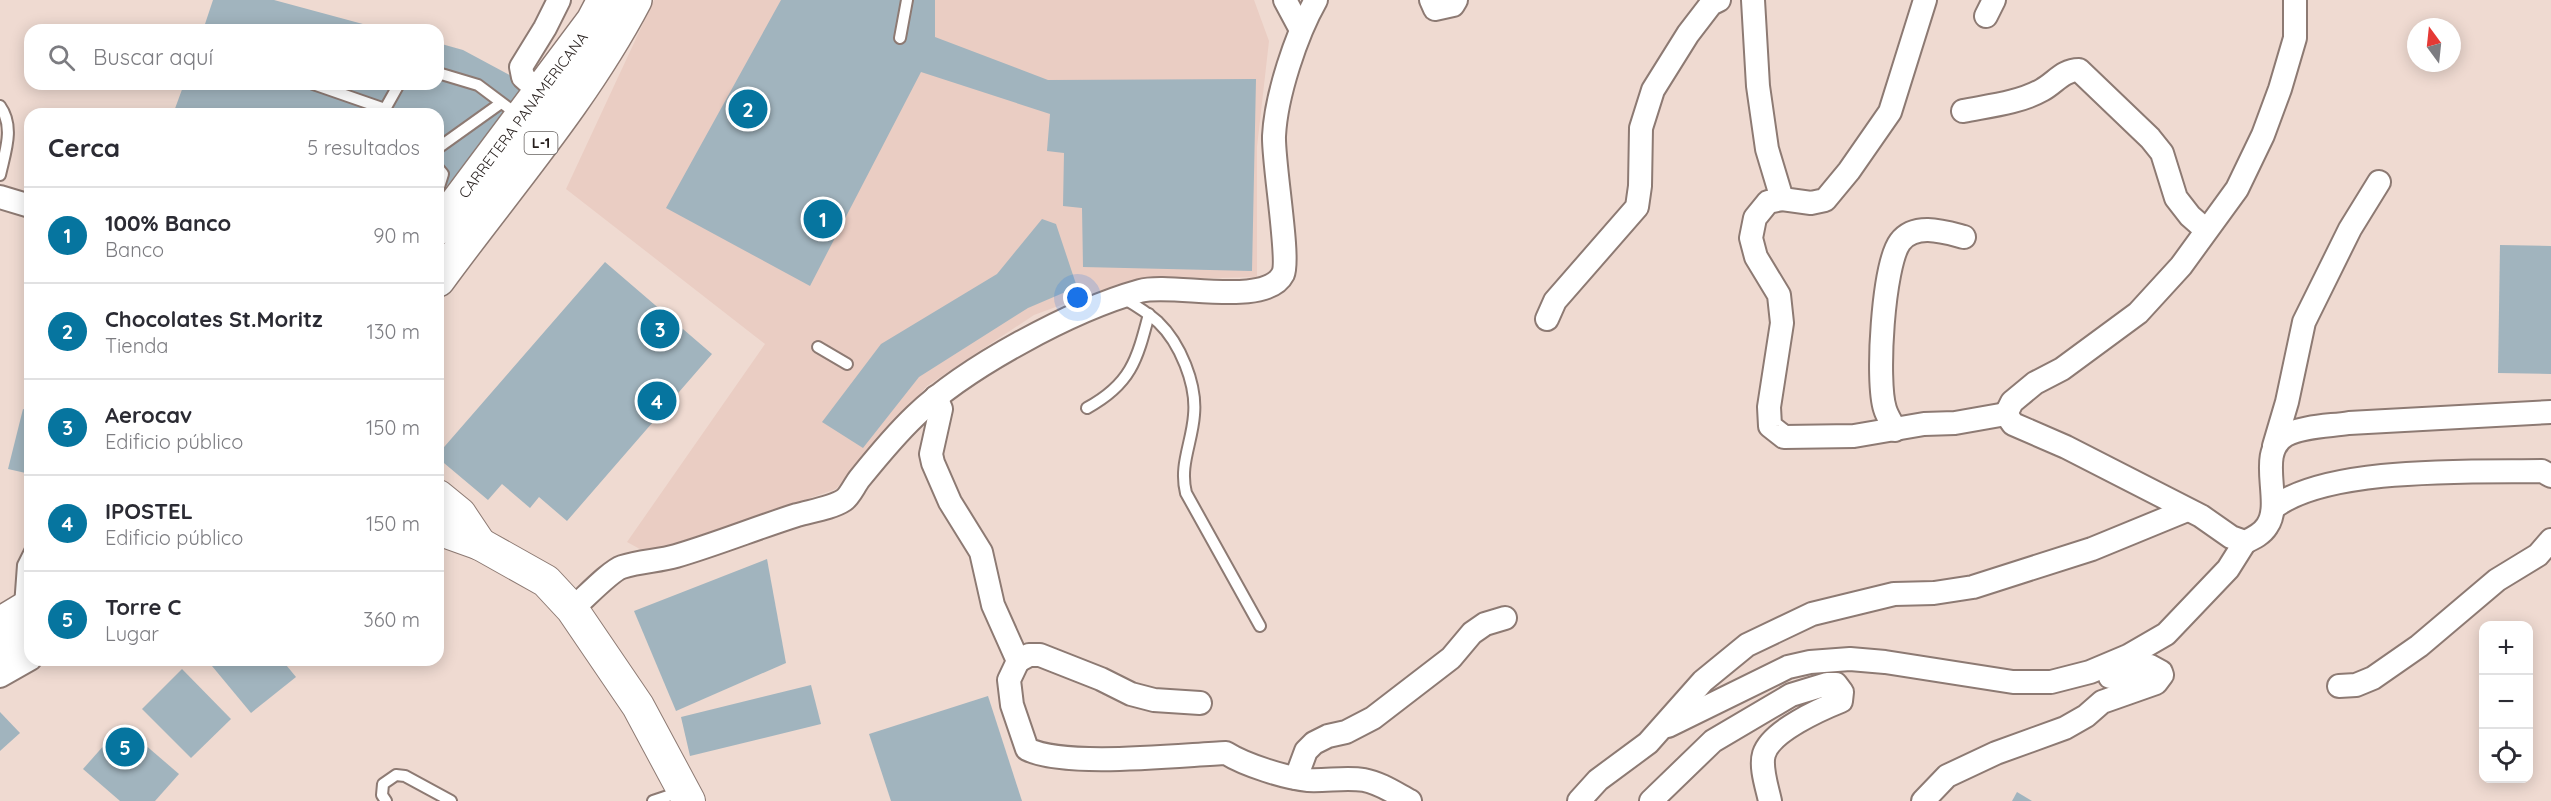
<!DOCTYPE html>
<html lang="es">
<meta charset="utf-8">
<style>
:root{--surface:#fff;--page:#f7f7f7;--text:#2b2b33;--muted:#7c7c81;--line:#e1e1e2;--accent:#06759f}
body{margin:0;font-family:Quicksand,sans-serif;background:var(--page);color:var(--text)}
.controls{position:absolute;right:18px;bottom:18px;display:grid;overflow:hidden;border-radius:12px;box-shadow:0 3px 15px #0003}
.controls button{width:54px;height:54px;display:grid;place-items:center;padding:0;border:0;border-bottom:2px solid var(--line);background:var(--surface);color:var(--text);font:30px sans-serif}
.compass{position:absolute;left:2407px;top:18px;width:54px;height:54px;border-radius:50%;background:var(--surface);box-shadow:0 3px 15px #0003;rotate:345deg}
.you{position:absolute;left:1078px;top:298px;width:21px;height:21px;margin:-15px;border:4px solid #fff;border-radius:50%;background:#1a73e8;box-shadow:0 0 0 9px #1a73e833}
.badge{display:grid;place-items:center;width:39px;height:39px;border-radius:50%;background:var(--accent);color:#fff;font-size:20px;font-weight:700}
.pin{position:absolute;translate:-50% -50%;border:3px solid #fff;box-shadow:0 2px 6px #0006}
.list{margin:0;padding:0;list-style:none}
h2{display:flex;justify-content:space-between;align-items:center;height:78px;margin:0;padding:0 24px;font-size:26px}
h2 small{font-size:20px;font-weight:400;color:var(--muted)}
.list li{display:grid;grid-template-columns:39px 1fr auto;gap:18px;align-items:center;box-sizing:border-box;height:96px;padding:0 24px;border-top:2px solid var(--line)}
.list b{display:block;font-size:22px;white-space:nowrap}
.list p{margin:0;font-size:20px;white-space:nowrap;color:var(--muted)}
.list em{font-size:20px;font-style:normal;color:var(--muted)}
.icon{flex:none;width:33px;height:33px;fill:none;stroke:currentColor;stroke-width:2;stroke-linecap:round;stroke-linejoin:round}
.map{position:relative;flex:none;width:2551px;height:801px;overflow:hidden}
.search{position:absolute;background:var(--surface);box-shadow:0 3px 15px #0003;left:24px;top:24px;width:420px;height:66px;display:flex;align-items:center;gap:15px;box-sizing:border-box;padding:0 21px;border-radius:18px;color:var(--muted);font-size:22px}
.panel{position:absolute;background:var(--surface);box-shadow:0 3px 15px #0003;left:24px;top:108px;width:420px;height:558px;border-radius:18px}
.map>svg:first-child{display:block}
.built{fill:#eacdc3}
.building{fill:#a1b4be}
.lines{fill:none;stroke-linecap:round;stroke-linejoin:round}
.lane-casing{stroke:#8d7a73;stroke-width:14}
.street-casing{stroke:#8d7a73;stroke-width:26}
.secondary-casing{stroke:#8d7a73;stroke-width:34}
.primary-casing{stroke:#8d7a73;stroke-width:36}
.lane{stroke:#fff;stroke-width:10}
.street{stroke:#fff;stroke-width:22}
.secondary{stroke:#fff;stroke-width:32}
.primary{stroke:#fff;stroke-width:33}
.labels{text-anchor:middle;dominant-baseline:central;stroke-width:6;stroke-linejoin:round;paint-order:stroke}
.shield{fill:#fff;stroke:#66615f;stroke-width:1.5}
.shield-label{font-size:14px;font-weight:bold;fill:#251d1b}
.street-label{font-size:15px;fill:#251d1b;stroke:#fff}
</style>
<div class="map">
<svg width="2551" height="801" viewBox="0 0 2551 801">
<rect width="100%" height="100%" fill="#efdad1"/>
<polygon class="built" points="654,0 1254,0 1269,41 1257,147 1257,277 1174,279 1118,284 1034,315 927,386 836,489 649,554 627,542 765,344 566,189"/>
<g class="building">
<polygon points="213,0 274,0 385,30 203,30"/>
<polygon points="781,0 935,0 935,37 1048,80 1256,79 1252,271 1083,267 1082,208 1063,206 1064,153 1047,151 1050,114 921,72 810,286 666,208"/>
<polygon points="438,43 463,50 528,85 438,197 438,114 173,114 184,84 438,84"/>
<polygon points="1042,219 1056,224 1077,287 1028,308 919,377 863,448 822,422 881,344 997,274"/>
<polygon points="2500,245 2551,246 2551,374 2498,373"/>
<polygon points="605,262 712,354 567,521 539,497 530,508 502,484 488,500 438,458 438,454"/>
<polygon points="23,409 30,411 30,474 8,469"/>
<polygon points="767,559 786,663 676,711 634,611"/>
<polygon points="207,660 282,660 296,677 251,713"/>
<polygon points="182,669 231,719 191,758 142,709"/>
<polygon points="811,685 821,724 690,756 681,717"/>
<polygon points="988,696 1022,801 891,801 869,734"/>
<polygon points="0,712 20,733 0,751"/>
<polygon points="122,725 179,774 155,801 120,801 83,769"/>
<polygon points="2017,792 2032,801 2012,801"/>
</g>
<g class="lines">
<defs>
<g id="lane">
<polyline points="900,38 907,0"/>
<polyline points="438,73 478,85 518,115"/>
<polyline points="313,84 385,109"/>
<path d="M0 106C15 127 5 152 0 175"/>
<polyline points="376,114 385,109 399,84"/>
<polyline points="438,148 501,103"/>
<polyline points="438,168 443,174 438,190"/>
<path d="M1123 298C1135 305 1147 312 1158 322 1180 343 1197 384 1194 415 1192 443 1179 465 1186 493L1260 626"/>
<polyline points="818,347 847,364"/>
<path d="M1087 408C1131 384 1137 360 1149 314"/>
<polyline points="20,606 23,565 30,551"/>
<polyline points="386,801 382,795 383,784 396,775 405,776 451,801"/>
<polyline points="653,801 680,792"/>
</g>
<g id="street">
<polyline points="1285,0 1300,28"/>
<polyline points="1431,0 1435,9 1453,5 1456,0"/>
<polyline points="1753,0 1758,86 1767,149 1782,199 1811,203 1825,200 1849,171 1890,112 1925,0"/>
<polyline points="1986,16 1994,0"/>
<polyline points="540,92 523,77 521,67 545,28 559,0"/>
<path d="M1963 111C1988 106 2019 103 2042 90 2055 83 2063 70 2079 70L2150 138 2162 153 2176 198 2190 216 2206 230"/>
<polyline points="0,197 30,206"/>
<polyline points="1782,199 1768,202 1755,218 1751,238 1756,257 1779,295 1782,323 1769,407 1770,426 1784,437 1854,436 1924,424 1955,423 2006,414"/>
<polyline points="1547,319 1555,301 1637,207 1640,186 1641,128 1653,90 1688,34 1711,4 1719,0"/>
<path d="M936 397 941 409 931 454 933 463 950 502 981 552 993 605 1018 661 1009 680 1012 705 1027 749C1065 768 1180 755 1226 753 1245 765 1286 778 1308 780 1327 781 1346 777 1364 780 1380 783 1395 793 1410 801"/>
<path d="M2006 414 2013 424 2066 447 2201 516 2231 537 2245 542C2254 538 2262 534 2267 526 2284 502 2255 453 2286 435 2303 426 2330 426 2349 423L2551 412"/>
<polyline points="2006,414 2012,402 2035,383 2062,369 2138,313 2181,266 2237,189 2263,135 2280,89 2295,38 2295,0"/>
<path d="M1895 430C1892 423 1887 416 1885 409 1876 382 1883 265 1900 242 1915 222 1945 232 1964 237"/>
<polyline points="2274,446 2287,402 2304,322 2350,229 2379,182"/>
<path d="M2273 508C2327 466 2473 472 2542 471L2551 476"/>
<path d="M572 609C583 600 610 571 622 567 640 561 659 561 676 556 717 544 756 528 797 515 811 511 832 508 844 500 850 496 855 484 860 478 877 457 895 435 915 416 966 367 1072 310 1140 291 1172 282 1266 308 1283 274 1290 259 1273 162 1274 136 1276 96 1296 35 1316 0"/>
<polyline points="1018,661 1029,655 1040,655 1101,679 1131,694 1154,700 1200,703"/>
<polyline points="0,676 30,659"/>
<polyline points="2339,686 2356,685 2373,678 2419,646 2497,580 2538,555 2551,540"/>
<polyline points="1668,726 1788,667 1810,662 1850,659 1885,662 2013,682 2051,682 2090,672 2128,656 2166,634 2228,569 2245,542"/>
<polyline points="1296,778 1306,751 1314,743 1328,736 1346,732 1373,718 1451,658 1472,633 1485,624 1505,618"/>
<polyline points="1579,801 1598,780 1648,743 1703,681 1747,645 1812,614 1894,594 1934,593 1973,587 2092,549 2187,510"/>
<path d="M1651 801 1713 741 1791 695 1827 684H1836L1842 692 1841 701C1821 709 1771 731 1764 754 1760 767 1767 787 1770 801"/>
<polyline points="1923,801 1947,776 1996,753 2065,728 2086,716 2102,702 2156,683 2162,675 2161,672 2150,666 2110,677"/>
</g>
<g id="secondary">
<polyline points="438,496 460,514 480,544"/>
<polyline points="438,529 480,544 546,581 572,609 638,706 689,801"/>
</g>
<g id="primary">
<polyline points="438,228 593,21 604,0"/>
<path d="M438 280C505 188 582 101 635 0"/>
<polyline points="0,624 30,606"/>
<polyline points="0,654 30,637"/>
</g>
</defs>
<use href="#lane" class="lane-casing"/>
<use href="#street" class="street-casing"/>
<use href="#secondary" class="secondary-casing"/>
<use href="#primary" class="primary-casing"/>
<use href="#lane" class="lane"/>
<use href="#street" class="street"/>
<use href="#secondary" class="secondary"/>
<use href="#primary" class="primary"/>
</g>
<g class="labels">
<rect class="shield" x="524.5" y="132" width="33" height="22" rx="4.5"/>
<g class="shield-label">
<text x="541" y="143">L-1</text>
</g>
<g class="street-label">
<text transform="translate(523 115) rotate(-53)">CARRETERA PANAMERICANA</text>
</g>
</g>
</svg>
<div class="controls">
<button>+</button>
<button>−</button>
<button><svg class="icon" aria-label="locate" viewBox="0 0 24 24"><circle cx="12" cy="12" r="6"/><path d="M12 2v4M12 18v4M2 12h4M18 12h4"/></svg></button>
</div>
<svg class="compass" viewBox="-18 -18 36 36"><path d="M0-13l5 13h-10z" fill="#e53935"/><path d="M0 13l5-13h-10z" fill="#7c7c81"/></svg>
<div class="you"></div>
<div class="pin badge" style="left:823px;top:219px">1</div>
<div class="pin badge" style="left:748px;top:109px">2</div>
<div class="pin badge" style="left:660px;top:329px">3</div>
<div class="pin badge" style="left:657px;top:401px">4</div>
<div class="pin badge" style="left:125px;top:747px">5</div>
<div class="search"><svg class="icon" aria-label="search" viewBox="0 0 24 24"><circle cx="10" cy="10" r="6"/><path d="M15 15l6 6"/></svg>Buscar aquí</div>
<section class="panel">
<h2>Cerca<small>5 resultados</small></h2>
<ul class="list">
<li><span class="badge">1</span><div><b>100% Banco</b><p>Banco</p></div><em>90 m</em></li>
<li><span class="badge">2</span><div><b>Chocolates St.Moritz</b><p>Tienda</p></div><em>130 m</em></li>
<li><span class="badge">3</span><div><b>Aerocav</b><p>Edificio público</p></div><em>150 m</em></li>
<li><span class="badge">4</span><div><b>IPOSTEL</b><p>Edificio público</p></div><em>150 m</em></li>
<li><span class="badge">5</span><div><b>Torre C</b><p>Lugar</p></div><em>360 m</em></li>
</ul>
</section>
</div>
